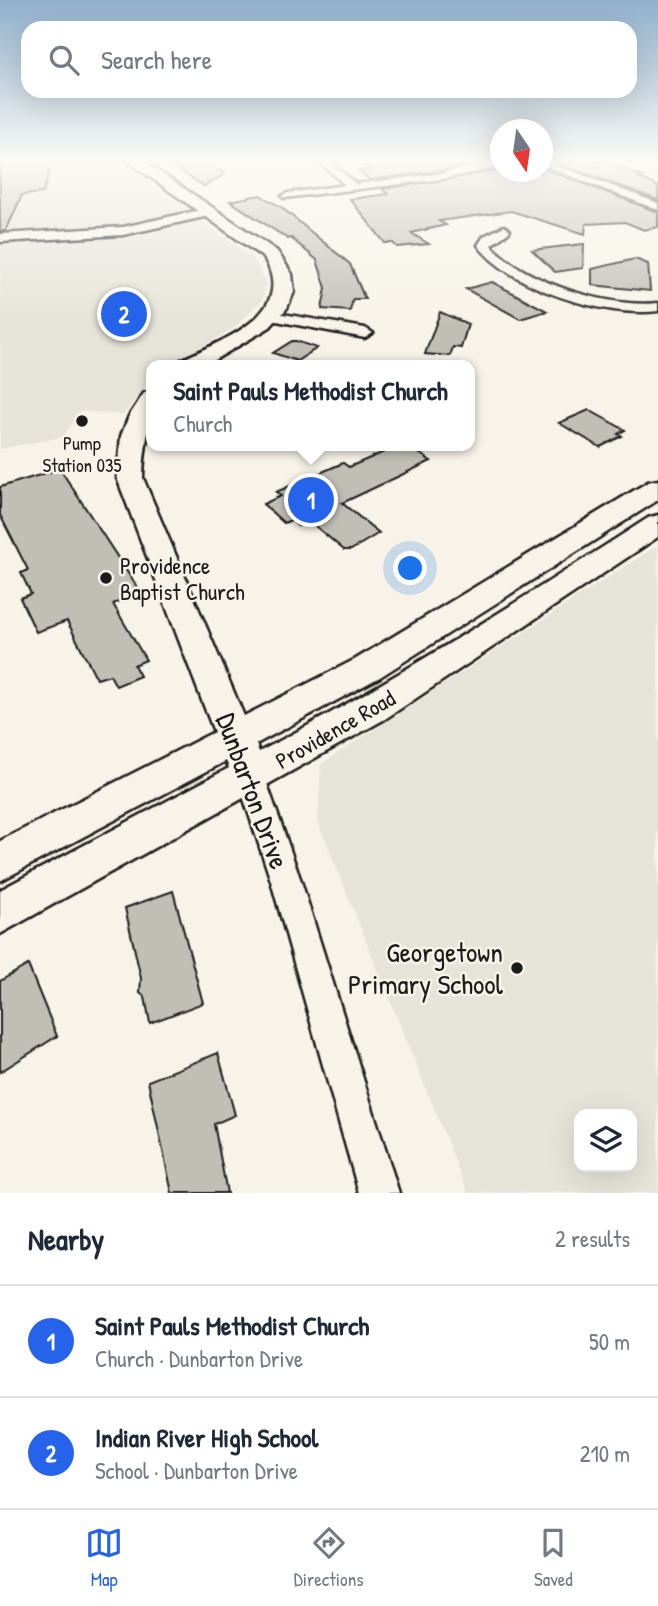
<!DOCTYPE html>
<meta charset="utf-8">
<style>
:root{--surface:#fff;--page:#f2f2f3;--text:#1f2937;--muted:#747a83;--line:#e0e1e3;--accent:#2563eb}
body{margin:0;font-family:"Patrick Hand",sans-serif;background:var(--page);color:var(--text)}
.controls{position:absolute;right:21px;bottom:21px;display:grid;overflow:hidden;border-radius:14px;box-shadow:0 7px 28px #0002}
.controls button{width:63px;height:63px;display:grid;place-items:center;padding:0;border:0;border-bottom:2px solid var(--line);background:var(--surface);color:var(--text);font:35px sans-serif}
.compass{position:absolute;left:490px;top:119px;width:63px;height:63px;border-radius:50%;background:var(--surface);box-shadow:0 7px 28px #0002;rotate:167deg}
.you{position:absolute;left:411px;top:569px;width:24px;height:24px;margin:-18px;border:5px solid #fff;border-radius:50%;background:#1a73e8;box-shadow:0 0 0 10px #1a73e833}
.badge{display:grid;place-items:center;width:46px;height:46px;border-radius:50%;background:var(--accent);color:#fff;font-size:23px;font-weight:700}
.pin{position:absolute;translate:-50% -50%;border:4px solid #fff;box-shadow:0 2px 7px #0006}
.popup{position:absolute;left:146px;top:360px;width:329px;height:91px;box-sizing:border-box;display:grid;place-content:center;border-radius:14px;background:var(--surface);filter:drop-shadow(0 2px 5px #0005);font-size:23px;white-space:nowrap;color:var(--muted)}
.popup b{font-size:26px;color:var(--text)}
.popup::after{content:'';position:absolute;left:50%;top:100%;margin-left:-14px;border:14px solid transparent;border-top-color:var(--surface)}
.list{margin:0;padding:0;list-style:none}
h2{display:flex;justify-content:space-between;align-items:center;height:91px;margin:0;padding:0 28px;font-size:30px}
h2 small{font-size:23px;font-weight:400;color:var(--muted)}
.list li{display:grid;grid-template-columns:46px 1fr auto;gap:21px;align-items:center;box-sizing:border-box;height:112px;padding:0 28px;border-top:2px solid var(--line)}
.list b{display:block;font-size:26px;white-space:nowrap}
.list p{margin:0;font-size:23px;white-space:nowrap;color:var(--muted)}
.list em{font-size:23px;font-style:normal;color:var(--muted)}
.icon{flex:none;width:38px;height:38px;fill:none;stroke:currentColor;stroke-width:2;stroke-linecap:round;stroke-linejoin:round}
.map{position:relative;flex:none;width:658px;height:1193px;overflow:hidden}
.search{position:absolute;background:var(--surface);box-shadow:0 7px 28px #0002;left:21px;right:21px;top:21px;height:77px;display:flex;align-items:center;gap:18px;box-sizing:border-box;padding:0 24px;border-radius:21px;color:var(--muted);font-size:26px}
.sheet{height:315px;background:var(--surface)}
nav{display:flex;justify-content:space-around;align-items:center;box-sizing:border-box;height:98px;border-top:2px solid var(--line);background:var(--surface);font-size:19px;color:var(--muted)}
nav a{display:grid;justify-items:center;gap:4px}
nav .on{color:var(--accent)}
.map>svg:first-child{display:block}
.built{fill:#e6e3d9;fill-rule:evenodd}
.building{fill:#c0beb5;stroke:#1c1c1c;stroke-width:2}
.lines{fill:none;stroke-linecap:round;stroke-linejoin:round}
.street-casing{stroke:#1c1c1c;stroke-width:5}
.secondary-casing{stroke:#1c1c1c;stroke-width:5}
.street{fill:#f7f3e8;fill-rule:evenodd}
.secondary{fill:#f7f3e8;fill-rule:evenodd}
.poi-dot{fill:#1c1c1c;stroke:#f7f3e8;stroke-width:2.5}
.labels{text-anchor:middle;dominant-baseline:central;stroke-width:5;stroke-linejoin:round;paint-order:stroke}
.far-poi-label{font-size:19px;fill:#1c1c1c;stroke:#f7f3e8}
.poi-label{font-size:23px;fill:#1c1c1c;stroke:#f7f3e8;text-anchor:start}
.street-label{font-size:23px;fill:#1c1c1c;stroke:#f7f3e8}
.near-street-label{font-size:28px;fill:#1c1c1c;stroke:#f7f3e8}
.near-poi-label{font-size:28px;fill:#1c1c1c;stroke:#f7f3e8;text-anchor:end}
</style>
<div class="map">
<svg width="658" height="1193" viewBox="0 0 658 1193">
<rect width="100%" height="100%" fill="#f7f3e8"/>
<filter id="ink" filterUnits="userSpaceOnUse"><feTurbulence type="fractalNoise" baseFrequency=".0143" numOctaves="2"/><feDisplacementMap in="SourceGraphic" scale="14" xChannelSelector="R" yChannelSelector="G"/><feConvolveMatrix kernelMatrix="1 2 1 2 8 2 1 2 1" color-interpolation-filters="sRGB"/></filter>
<g filter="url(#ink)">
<g class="built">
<polygon points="0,160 118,160 252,257 266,281 263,299 234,328 172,365 152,365 152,378 123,415 80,411 63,437 0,449"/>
<path d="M658 545V1193H468L318 822 321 764ZM579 1114H632V1167H579Z"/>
</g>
<g class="building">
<polygon points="0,160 53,160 43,193 22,195 6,231 0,231"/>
<polygon points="163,160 201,160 225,174 204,186"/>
<polygon points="360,160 481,160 443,170 370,180 358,171 371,169"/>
<polygon points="581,160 601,161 644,177 639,178 658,186 658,200 560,164"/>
<polygon points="542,168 658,212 658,227 644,230 625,222 586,224 585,234 511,211 439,221 446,225 411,233 429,244 397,247 393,243 385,243 350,199 388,194 382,189 491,172 542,172"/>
<polygon points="260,195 281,207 350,264 365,299 353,299 350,311 322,309 326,288 317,260 291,238 288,239 230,201"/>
<polygon points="584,244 583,268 555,272 532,250"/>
<polygon points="635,259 648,264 650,291 592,285 592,269"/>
<polygon points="492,282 547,311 520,319 466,289"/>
<polygon points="440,312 468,324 461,348 453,347 450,356 425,354"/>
<polygon points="292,341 296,341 317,348 297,361 273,353"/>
<polygon points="589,410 625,430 618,434 622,436 600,447 559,423"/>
<polygon points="398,446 408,446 431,461 342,503 379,533 351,550 344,550 309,521 298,526 291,520 284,523 263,504 281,496 276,492 343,463 349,467"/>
<polygon points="60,469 141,593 113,604 146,660 134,665 140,676 116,686 110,675 97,679 67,621 36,632 20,598 31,594 21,573 28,570 0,515 0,487"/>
<polygon points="173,891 203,1003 150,1023 145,997 140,993 141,978 125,908"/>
<polygon points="28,965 57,1036 0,1072 0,981"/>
<polygon points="218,1053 235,1115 214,1124 227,1193 172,1193 148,1081"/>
</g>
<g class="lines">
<defs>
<g id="street">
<polygon points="317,160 328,160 356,184 443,173 500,161 500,167 443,179 284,198 282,196 288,193 345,185"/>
<polygon points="542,160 658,203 658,210 542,165"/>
<polygon points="209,208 215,212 213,215 123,235 0,242 0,234 123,227"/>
<path d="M504 226 510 230 508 233 491 245C522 282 611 309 658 303V311C606 318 509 288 478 245L484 236Z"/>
<polygon points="271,312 365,328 373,333 365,338 266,319 266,313"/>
<polygon points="251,766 261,770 265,778 301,881 399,1193 359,1193 271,881 237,778 241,770"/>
</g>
<g id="secondary">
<path d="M126 160H142L277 251 292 274 294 292 287 308 270 327 206 365H178L181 360C222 340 298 314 264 258Z"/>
<path d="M152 391C152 421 143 448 143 478L244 716 356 659 648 482 658 480V500L380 677 256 744 259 752C393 681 521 600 648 518L658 515V537L385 719 0 934V890L229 768 226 761 0 881V841L214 732 117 478 121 436 129 416 144 393Z"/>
</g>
</defs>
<use href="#street" class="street-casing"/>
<use href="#secondary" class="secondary-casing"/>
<use href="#street" class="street"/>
<use href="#secondary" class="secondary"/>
</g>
</g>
<linearGradient id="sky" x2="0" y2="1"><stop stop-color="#90b0cc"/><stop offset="0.49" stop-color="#fbfaf5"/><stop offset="1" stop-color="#fbfaf5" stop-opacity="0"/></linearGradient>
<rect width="658" height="327" fill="url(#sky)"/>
<g class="poi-dot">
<circle cx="82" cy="421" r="7"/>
<circle cx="106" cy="578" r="7"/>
<circle cx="517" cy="968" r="7"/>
</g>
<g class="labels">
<g class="far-poi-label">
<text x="82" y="443">Pump<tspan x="82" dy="22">Station 035</tspan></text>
</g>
<g class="poi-label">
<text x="120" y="565">Providence<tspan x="120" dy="26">Baptist Church</tspan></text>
</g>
<g class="street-label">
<text transform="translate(335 729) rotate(-30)">Providence Road</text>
</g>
<g class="near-street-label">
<text transform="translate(253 791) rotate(70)">Dunbarton Drive</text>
</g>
<g class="near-poi-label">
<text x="503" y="952">Georgetown<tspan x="503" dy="32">Primary School</tspan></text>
</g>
</g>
</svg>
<div class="controls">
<button><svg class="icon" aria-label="layers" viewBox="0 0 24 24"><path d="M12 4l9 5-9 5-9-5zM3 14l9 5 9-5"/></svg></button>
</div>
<svg class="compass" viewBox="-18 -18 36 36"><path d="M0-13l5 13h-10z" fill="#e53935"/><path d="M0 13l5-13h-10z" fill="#747a83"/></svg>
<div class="you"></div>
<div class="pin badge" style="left:311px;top:500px">1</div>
<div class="popup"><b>Saint Pauls Methodist Church</b>Church</div>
<div class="pin badge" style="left:124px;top:314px">2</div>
<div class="search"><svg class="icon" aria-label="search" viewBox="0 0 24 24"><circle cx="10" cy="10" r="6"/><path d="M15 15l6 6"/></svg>Search here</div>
</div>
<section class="sheet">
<h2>Nearby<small>2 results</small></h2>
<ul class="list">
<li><span class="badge">1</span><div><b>Saint Pauls Methodist Church</b><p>Church · Dunbarton Drive</p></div><em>50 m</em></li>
<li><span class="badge">2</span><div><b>Indian River High School</b><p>School · Dunbarton Drive</p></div><em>210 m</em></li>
</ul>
</section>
<nav>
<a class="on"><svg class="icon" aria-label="map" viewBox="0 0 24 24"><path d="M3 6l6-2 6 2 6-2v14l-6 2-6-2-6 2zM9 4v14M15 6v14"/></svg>Map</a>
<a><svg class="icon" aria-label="directions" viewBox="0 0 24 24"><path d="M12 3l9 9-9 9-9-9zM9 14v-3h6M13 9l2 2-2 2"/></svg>Directions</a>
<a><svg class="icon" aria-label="saved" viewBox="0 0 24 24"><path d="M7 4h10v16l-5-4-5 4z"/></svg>Saved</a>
</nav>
